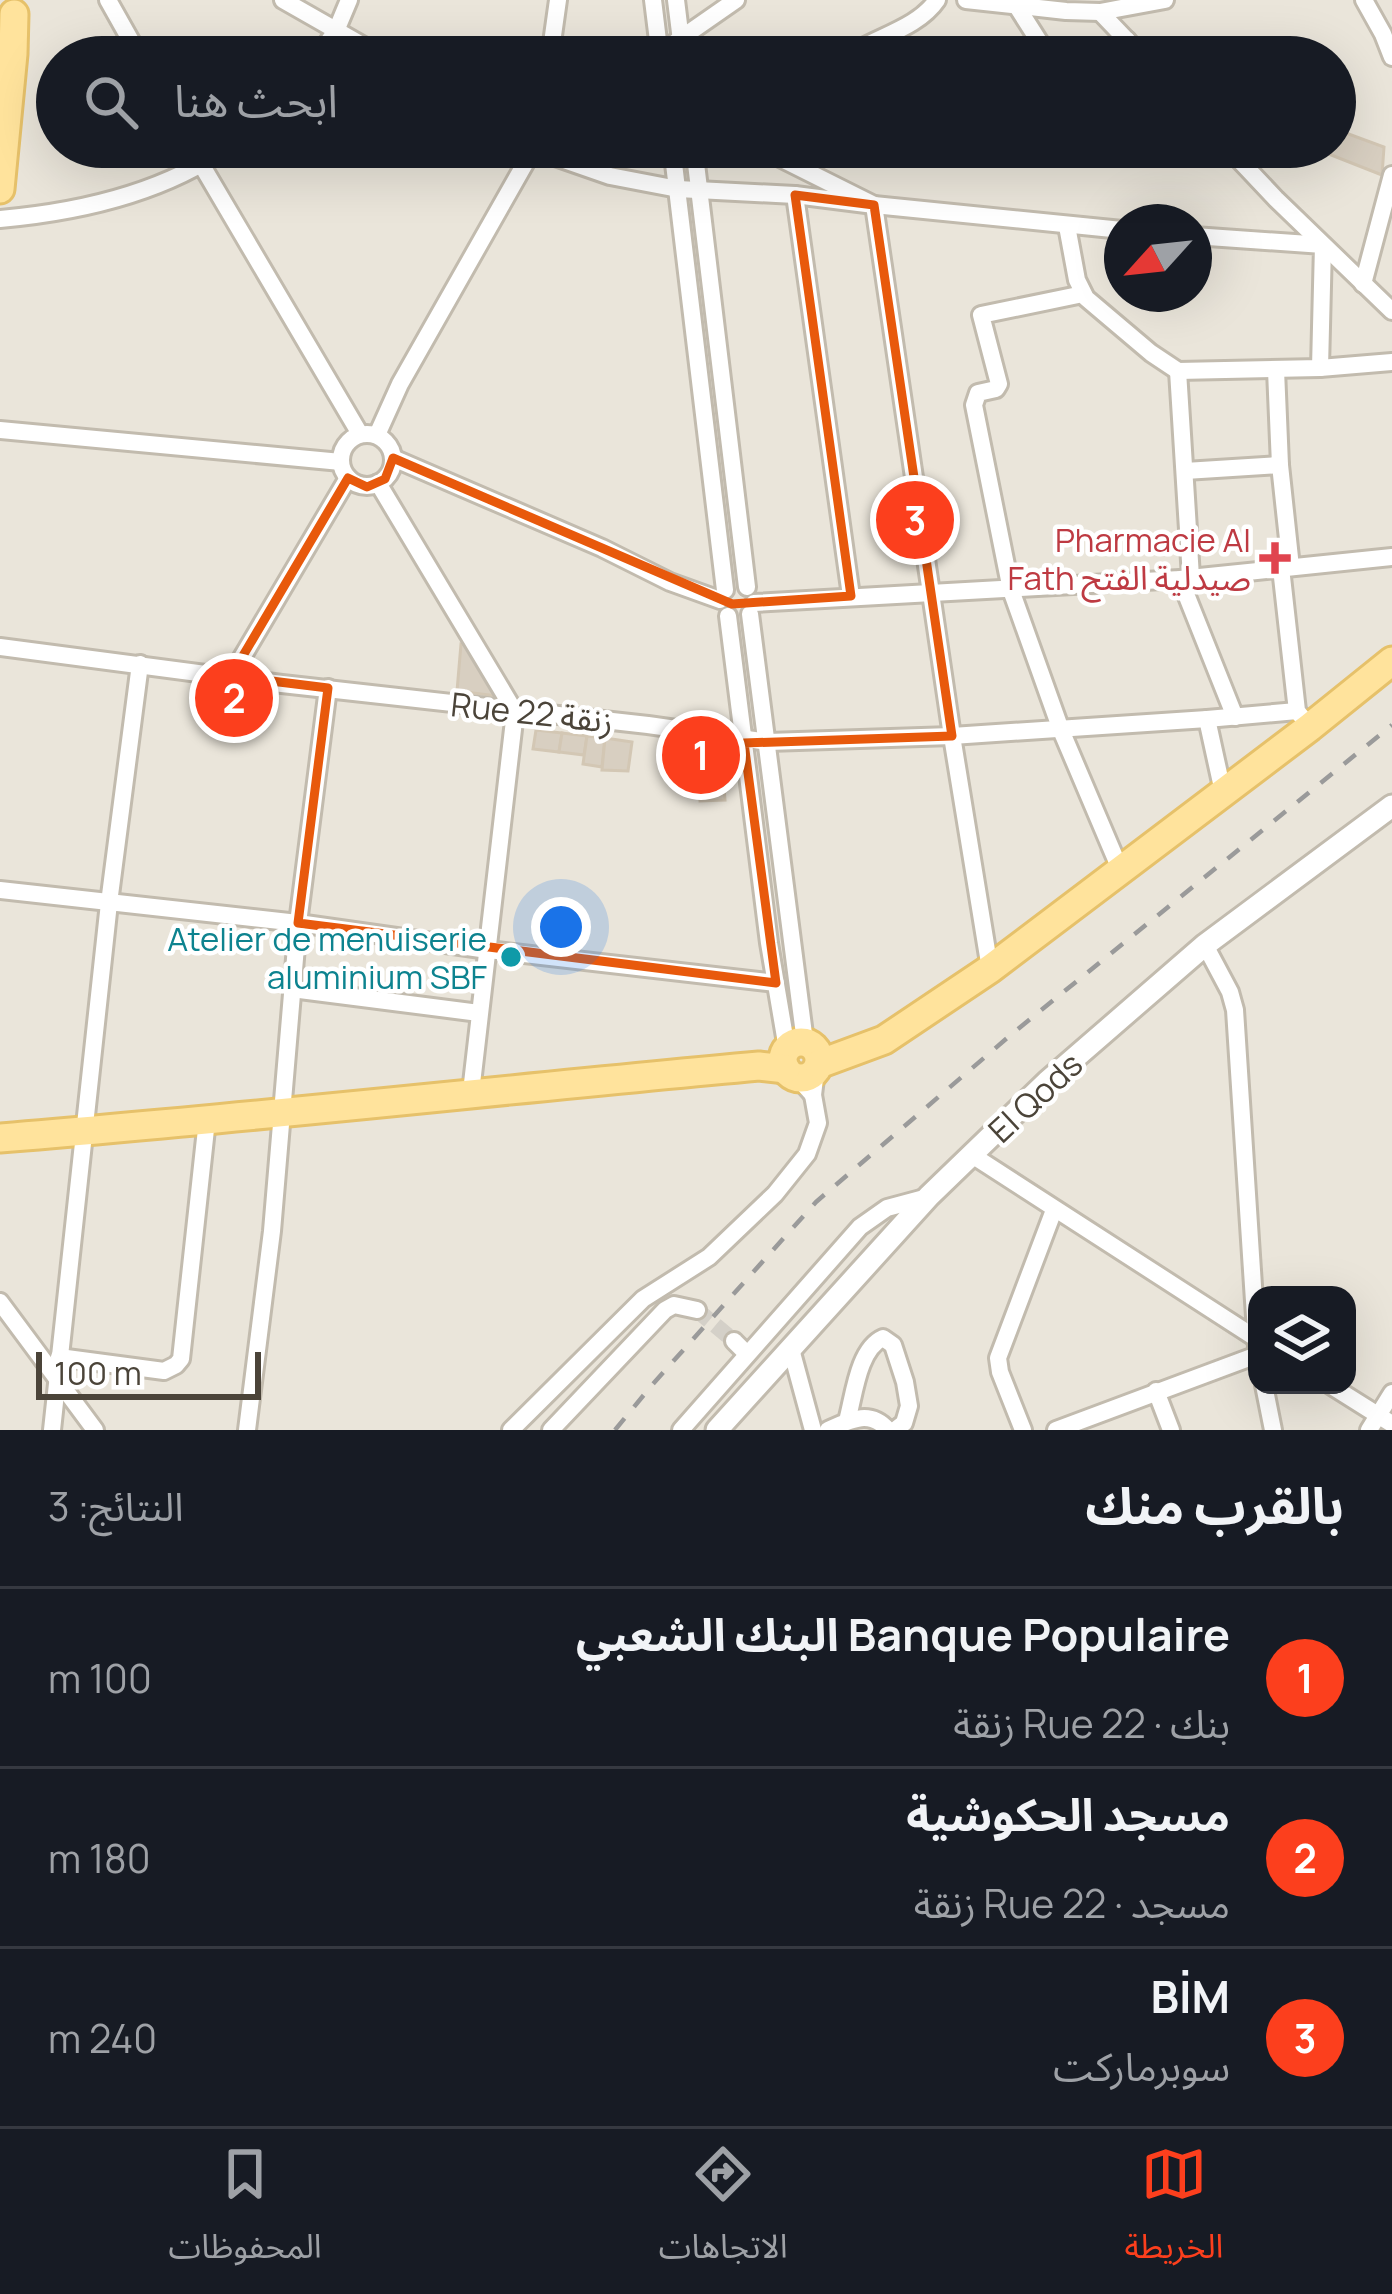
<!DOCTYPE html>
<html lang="ar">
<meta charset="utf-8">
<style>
:root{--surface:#171b24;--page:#242831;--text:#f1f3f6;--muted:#9ea1a6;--line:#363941;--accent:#fc3f1d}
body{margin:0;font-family:Manrope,"Noto Sans Arabic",sans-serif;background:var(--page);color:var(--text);direction:rtl}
.controls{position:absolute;right:36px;bottom:36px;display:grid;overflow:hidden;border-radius:24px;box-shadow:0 12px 48px #0002}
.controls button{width:108px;height:108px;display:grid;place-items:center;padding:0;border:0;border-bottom:3px solid var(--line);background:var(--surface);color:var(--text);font:60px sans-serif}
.compass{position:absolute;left:1104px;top:204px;width:108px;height:108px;border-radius:50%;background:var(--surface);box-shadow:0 12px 48px #0002;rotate:243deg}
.scale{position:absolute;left:36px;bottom:30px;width:225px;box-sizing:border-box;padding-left:12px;border:6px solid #4b4439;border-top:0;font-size:33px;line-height:42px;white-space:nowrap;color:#4b4439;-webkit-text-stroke:9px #fff;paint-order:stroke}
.you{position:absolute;left:561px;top:927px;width:42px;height:42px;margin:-30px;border:9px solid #fff;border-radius:50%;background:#1a73e8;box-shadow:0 0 0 18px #1a73e833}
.badge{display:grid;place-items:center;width:78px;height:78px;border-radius:50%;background:var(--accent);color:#fff;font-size:39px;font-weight:700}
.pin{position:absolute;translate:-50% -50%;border:6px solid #fff;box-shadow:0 3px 12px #0006}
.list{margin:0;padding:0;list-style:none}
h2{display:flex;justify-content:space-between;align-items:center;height:156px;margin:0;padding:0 48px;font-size:51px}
h2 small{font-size:39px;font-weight:400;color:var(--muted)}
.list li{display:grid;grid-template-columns:78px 1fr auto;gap:36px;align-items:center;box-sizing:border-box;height:180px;padding:0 48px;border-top:3px solid var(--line)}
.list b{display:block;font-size:45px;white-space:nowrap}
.list p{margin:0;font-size:39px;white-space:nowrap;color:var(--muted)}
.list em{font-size:39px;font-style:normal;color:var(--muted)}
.icon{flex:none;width:66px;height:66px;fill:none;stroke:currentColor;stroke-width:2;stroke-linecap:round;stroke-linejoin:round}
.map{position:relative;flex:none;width:1392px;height:1430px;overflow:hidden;direction:ltr}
.search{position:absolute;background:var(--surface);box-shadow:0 12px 48px #0002;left:36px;right:36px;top:36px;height:132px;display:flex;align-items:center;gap:30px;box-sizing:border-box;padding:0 42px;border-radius:66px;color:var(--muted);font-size:45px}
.sheet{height:696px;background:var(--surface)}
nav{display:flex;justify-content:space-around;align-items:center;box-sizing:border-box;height:168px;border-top:3px solid var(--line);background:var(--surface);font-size:33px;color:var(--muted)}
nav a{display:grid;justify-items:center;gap:6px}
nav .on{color:var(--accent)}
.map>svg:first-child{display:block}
.residential{fill:#eae5da;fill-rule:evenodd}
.building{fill:#d8cfc1;stroke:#d3c7b4;stroke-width:3}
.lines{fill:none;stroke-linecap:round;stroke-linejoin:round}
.minor-tunnel{stroke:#d4d0c8;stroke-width:16;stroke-dasharray:16 8;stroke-linecap:butt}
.minor-casing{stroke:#c2bbae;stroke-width:22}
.tertiary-casing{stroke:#c2bbae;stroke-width:27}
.primary-casing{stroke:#e6c16a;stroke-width:33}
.minor{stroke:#fff;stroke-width:16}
.tertiary{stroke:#fff;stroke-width:21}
.primary{stroke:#ffe39c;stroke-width:27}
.rail{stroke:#9a9a9a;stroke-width:4.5;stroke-dasharray:15 15;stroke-linecap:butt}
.marked{fill:none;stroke:#e8590c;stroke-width:9;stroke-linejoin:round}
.health-dot{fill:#e0444e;stroke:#fff;stroke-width:4.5}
.culture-dot{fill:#0f9aa8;stroke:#fff;stroke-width:4.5}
.labels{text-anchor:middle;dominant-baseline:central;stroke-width:9;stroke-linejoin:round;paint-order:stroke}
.health-label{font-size:33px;fill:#be3a42;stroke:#fff;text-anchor:end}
.street-label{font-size:33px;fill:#4b4439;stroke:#fff}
.culture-label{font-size:33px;fill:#0d838f;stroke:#fff;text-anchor:end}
</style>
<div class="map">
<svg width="1392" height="1430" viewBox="0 0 1392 1430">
<rect width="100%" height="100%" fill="#f6f3ec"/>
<path class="residential" d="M0 0H1392V1430H0ZM57 57H1335V147H57ZM1122 222H1194V294H1122ZM1257 1295H1347V1385H1257Z"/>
<g class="building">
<polygon points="1335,129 1384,147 1382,175 1311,147 1335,147"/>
<polygon points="461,644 474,647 497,696 457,691"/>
<polygon points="536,730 562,733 559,752 533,749"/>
<polygon points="562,733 587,736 584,755 559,752"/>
<polygon points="587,736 605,738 602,767 583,764"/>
<polygon points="605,738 632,742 628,771 602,770"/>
<polygon points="687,759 722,762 725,800 700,801 699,790 691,790"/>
</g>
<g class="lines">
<polyline class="minor-tunnel" points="697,1310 734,1341"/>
<defs>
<g id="minor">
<polyline points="108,0 140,57"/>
<polyline points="283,0 383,57"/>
<polyline points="653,0 660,57"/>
<polyline points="676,0 683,57"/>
<polyline points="966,0 1066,11 1100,12 1165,0"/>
<polyline points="1364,0 1383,34 1392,57"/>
<polyline points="1016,5 1049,57"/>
<polyline points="1100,12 1143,57"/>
<polyline points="317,57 336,31 349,0"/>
<polyline points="550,57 558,0"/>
<polyline points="654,57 736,0"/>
<path d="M846 57C875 37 917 29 937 0"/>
<polyline points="1113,57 1127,40"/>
<polyline points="191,147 360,434"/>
<polyline points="672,147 725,590"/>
<polyline points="694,147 747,587"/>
<polyline points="758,147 874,205 1122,230"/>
<polyline points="1227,147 1276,199 1392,311"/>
<polyline points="541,152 610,176 678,189 795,195 874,205 952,736 990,969"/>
<polyline points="795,195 851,596"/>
<path d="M0 219C79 212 162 194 228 147"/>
<polyline points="1067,226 1077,280 1086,298 1151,353 1178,371 1320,368 1323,245 1194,236"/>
<polyline points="1363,284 1392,175"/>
<polyline points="1083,294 981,315 999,384 996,389 978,393 974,405 1011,590 1061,730 1120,869"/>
<polyline points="1320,368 1392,362"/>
<polyline points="1276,370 1280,465 1291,567"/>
<polyline points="1178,371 1191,577"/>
<polyline points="0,430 341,462"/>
<circle cx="367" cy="460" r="26"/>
<polyline points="377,435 400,384 531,153"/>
<polyline points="393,458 602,548 670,582 720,600"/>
<polyline points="1185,471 1280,465"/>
<polyline points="378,483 515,712 471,1092"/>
<polyline points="1281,568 1297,711 1310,727"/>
<polyline points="1180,579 1235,717"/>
<polyline points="754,603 1180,579 1392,557"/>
<polyline points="750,614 805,1042"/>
<polyline points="728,616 769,943 787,1049"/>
<polyline points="0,647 282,684 648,725 768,742 952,736 1207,719 1223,792"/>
<polyline points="231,676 348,478"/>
<polyline points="1207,719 1297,711"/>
<polyline points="0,890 298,923 488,950 776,983"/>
<polyline points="1205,945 1230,992 1235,1010 1257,1347"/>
<polyline points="292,989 479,1013"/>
<polyline points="797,1077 813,1095 816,1070"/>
<polyline points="972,1155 1257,1339"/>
<polyline points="0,1302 95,1430"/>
<polyline points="734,1341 747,1354"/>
<polyline points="791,1349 813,1430"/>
<polyline points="59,1357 164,1371 176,1365 181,1359 207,1120"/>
<polyline points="1264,1385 1273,1430"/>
<polyline points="1330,1385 1392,1424"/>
<polyline points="1156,1391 1171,1430"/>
<path d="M847 1421C854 1396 858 1349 883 1338L893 1345 905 1382 909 1406 904 1423 895 1430"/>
<polyline points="52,1430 109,903 140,664"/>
<polyline points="247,1430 272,1231 298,923 328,688"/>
<polyline points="511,1430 643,1299 709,1257 775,1194 807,1154 818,1123 813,1095"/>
<polyline points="551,1430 665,1310 674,1305 697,1310"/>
<polyline points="681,1430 860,1227 887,1208 928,1197"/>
<path d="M828 1430C850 1420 870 1409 888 1430"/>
<polyline points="1023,1430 1000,1372 998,1358 1054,1210"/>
<polyline points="1056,1430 1257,1355"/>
<polyline points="1369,1430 1392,1393"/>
</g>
<polyline id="tertiary" points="717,1430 929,1196 1047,1082 1205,945 1392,806"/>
<g id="primary">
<polyline points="0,189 13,54 14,14"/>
<circle cx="801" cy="1060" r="18"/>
<polyline points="819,1064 884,1040 990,969 1310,727 1392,661"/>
<path d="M0 1138C253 1118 506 1089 759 1066L786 1069"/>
</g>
</defs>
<use href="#minor" class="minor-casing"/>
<use href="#tertiary" class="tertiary-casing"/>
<use href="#primary" class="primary-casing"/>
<use href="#minor" class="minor"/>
<use href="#tertiary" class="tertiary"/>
<use href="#primary" class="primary"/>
<polyline class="rail" points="615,1430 652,1385 816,1202 1013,1033 1392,725"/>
</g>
<path class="marked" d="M795 195 874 205 952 736 744 743 776 983 298 923 328 688 231 676 348 478 367 487 385 479 393 458 732 604 851 596Z"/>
<path class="health-dot" d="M1269 540h12v12h12v12h-12v12h-12v-12h-12v-12h12z"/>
<circle class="culture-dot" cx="511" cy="957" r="12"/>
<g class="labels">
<g class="health-label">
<text x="1251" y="539">Pharmacie Al<tspan x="1251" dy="38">Fath صيدلية الفتح</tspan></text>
</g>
<g class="street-label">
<text transform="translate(532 712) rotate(6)">Rue 22 زنقة</text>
<text transform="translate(1035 1097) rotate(-43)">El Qods</text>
</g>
<g class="culture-label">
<text x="487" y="938">Atelier de menuiserie<tspan x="487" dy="38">aluminium SBF</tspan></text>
</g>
</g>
</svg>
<div class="controls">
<button><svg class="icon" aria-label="layers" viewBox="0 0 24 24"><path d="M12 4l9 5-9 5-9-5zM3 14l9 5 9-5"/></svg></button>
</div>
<svg class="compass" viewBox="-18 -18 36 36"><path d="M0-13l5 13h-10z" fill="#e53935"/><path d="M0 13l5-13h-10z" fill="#9ea1a6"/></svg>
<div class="scale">100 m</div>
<div class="you"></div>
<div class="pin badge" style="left:701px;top:755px">1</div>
<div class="pin badge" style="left:234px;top:698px">2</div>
<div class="pin badge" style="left:915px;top:520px">3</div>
<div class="search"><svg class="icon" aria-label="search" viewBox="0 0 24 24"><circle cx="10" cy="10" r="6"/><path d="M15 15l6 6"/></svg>ابحث هنا</div>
</div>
<section class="sheet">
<h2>بالقرب منك<small>النتائج: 3</small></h2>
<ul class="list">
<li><span class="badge">1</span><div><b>Banque Populaire البنك الشعبي</b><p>بنك · Rue 22 زنقة</p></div><em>100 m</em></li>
<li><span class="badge">2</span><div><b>مسجد الحكوشية</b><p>مسجد · Rue 22 زنقة</p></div><em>180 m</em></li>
<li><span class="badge">3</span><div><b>BİM</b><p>سوبرماركت</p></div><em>240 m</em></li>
</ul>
</section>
<nav>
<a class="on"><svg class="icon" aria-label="map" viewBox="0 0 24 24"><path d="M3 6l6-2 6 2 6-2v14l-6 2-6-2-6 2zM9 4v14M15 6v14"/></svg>الخريطة</a>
<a><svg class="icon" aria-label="directions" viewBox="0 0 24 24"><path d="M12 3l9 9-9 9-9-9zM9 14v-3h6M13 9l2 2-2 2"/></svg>الاتجاهات</a>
<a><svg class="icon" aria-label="saved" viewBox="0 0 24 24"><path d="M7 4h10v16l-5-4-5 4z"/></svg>المحفوظات</a>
</nav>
